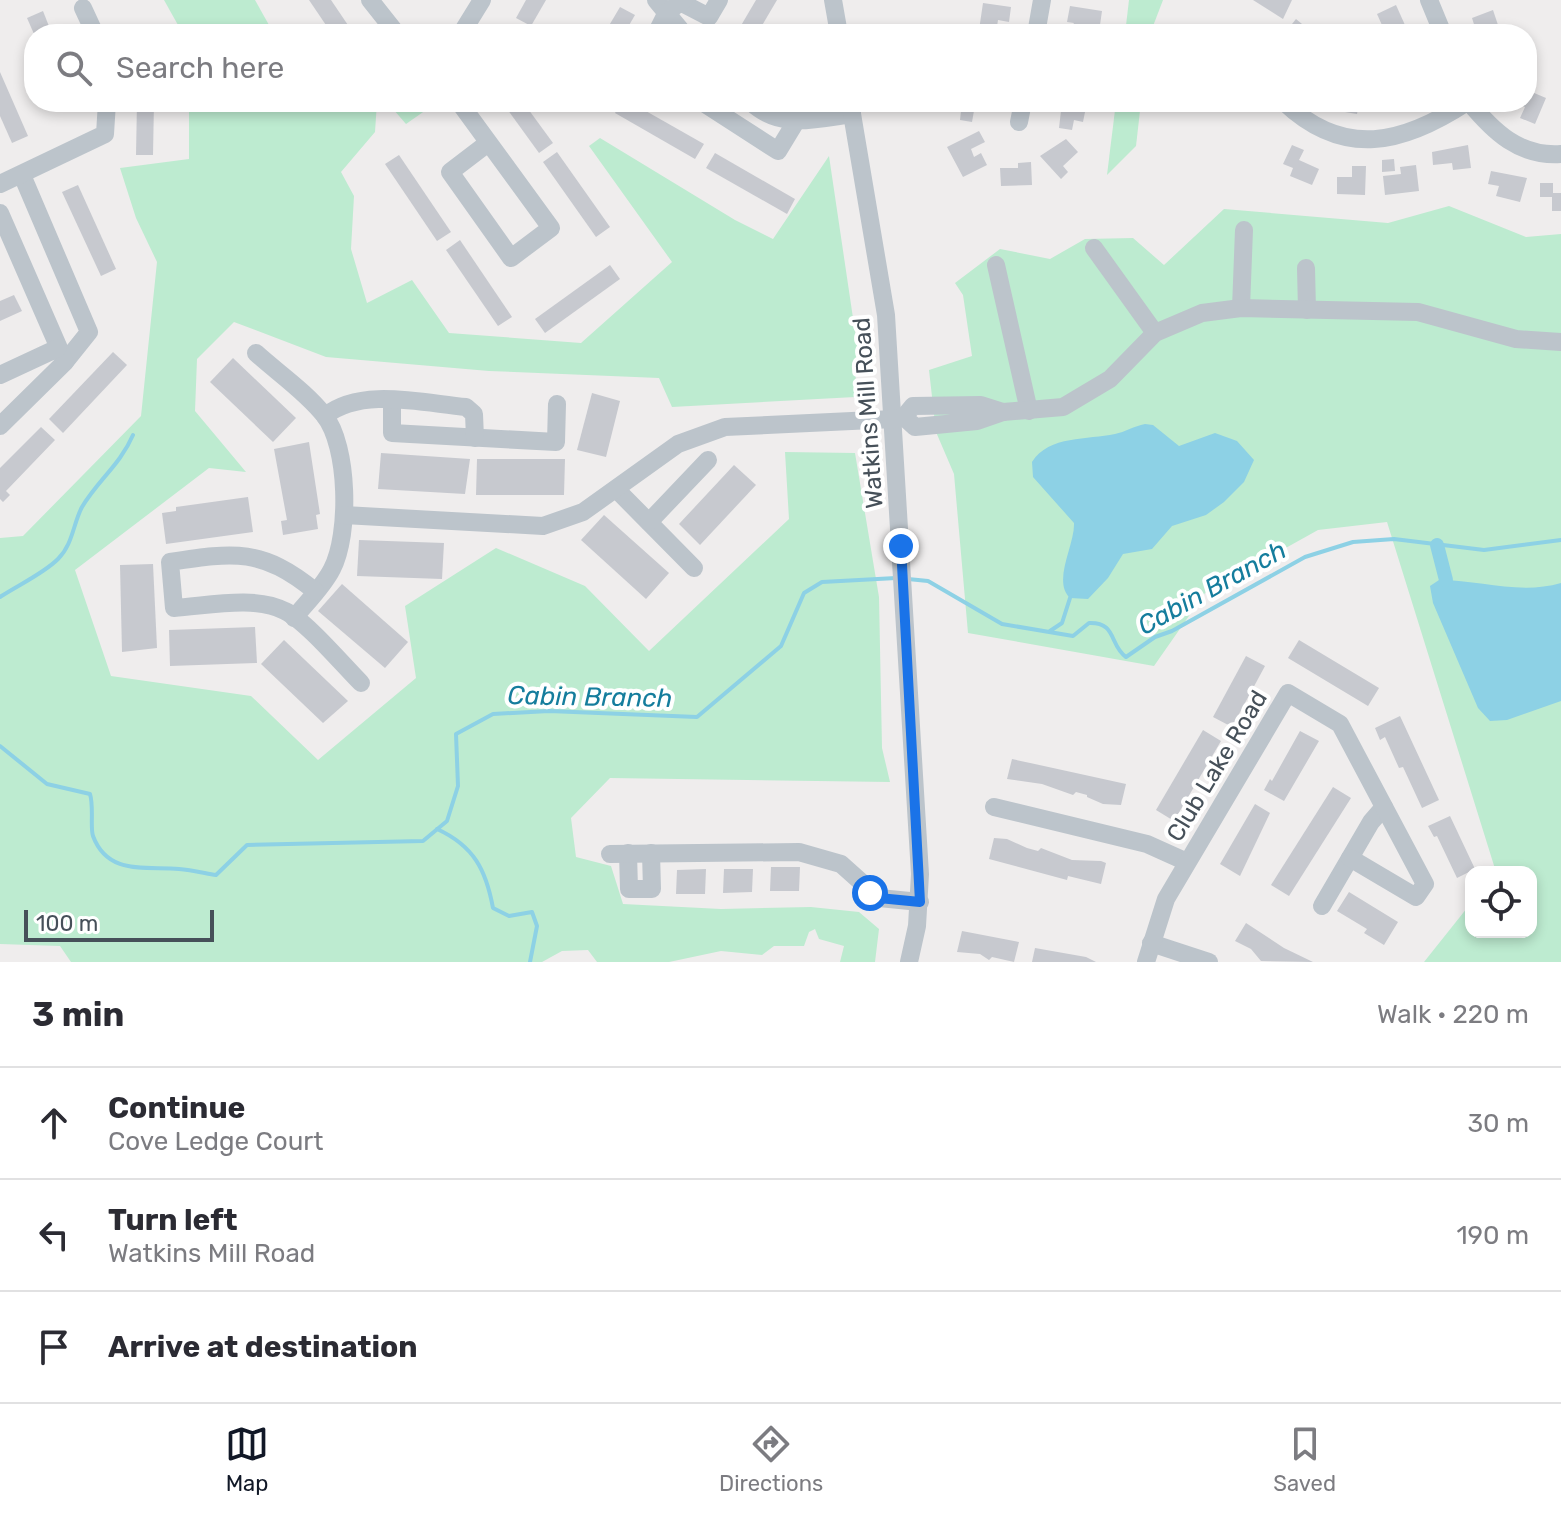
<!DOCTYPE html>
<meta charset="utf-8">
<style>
:root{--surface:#fff;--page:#f7f7f7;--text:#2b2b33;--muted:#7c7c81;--line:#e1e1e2;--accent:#111827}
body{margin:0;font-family:Rubik,sans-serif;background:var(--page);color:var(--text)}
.controls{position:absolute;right:24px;bottom:24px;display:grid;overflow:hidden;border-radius:16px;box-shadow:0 4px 12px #0003}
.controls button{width:72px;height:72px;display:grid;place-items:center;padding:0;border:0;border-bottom:2px solid var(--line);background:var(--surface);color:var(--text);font:40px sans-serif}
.scale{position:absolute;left:24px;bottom:20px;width:190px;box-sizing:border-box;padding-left:8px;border:4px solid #465059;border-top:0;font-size:22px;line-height:28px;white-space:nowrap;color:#465059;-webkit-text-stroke:6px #fff;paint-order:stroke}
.stop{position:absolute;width:24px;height:24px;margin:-18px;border:6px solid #1a73e8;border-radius:50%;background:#fff}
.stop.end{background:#1a73e8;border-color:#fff;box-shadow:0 2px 8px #0008}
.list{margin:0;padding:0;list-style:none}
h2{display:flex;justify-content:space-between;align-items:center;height:104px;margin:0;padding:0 32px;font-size:34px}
h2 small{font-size:26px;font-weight:400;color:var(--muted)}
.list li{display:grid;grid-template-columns:52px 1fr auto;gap:24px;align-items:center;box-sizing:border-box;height:112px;padding:0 32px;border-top:2px solid var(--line)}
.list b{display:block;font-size:30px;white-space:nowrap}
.list p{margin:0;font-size:26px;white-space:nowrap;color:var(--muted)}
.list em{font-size:26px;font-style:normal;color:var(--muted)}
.icon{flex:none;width:44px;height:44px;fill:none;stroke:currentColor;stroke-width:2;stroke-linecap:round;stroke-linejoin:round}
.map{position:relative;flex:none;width:1561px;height:962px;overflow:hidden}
.search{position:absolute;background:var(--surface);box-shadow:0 4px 12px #0003;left:24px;right:24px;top:24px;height:88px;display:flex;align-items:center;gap:20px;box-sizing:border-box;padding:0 28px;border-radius:32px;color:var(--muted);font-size:30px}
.sheet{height:440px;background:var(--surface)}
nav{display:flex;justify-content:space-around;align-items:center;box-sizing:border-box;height:112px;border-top:2px solid var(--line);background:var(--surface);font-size:22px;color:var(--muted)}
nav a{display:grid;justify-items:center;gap:4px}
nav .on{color:var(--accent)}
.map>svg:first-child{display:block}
.green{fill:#bdebd0}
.water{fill:#8dd1e5}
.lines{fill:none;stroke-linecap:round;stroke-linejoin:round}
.stream{stroke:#8dd1e5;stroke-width:4}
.canal{stroke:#8dd1e5;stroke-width:14}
.building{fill:#c7c9cf}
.minor{stroke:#bcc4cb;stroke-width:18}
.route{stroke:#1a73e8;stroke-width:10}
.labels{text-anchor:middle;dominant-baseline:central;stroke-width:8;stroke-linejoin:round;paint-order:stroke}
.street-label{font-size:24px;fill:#465059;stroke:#fff}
.water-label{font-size:26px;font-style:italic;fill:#157d9d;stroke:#fff}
</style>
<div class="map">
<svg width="1561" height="962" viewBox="0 0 1561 962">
<rect width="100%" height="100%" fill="#efeded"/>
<g class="green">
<polygon points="164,0 255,0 274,34 183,34"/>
<polygon points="1129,0 1163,0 1150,34 1125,34"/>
<polygon points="189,102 313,102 315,106 328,102 377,102 375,132 341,172 354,196 351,249 367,303 412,280 449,333 581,343 672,262 589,146 600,138 735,220 773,239 829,156 857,345 855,397 672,407 659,378 489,371 326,357 234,322 197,359 195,411 246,472 209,468 75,570 111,676 251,696 318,760 416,678 405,606 496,548 585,586 649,651 789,519 785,452 855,453 879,597 882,748 890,782 610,778 571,818 576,857 611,866 623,904 721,909 811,907 859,912 879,929 875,962 840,962 844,946 819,939 815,929 809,932 804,946 774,946 762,955 721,951 669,962 597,962 588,950 562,951 542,962 71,962 60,946 0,944 0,538 23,536 141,416 157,262 136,218 120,168 189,159"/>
<polygon points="387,102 426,102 427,103 426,110 406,124"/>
<polygon points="1116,102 1141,102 1136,146 1107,175"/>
<polygon points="1449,206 1526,237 1561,234 1561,962 1424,962 1471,903 1471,932 1531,932 1531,872 1496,872 1387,522 1318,530 1205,593 1154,666 968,633 954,474 936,432 929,370 972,356 963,295 955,283 1000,249 1050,259 1085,239 1133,238 1164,265 1224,209 1388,223"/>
</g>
<g class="water">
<path d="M1145 424 1153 425 1179 446 1215 433 1237 441 1254 460 1244 482 1224 502 1206 515 1172 526 1152 549 1123 554 1108 578 1088 599 1070 598C1052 581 1075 545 1074 523L1033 477 1032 462C1049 435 1088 440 1115 434 1125 432 1134 426 1145 424Z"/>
<path d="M1439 580C1481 580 1520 595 1561 583V701L1507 720 1490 721 1478 708 1433 603 1430 586Z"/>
</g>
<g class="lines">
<g class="stream">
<path d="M908 579 928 581 1002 624 1073 636 1089 623C1117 622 1109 645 1126 657L1155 637 1172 631 1305 557 1353 542 1394 539 1484 550 1561 540"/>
<path d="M0 597C18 585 43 574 58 559 73 544 73 524 82 507 98 480 120 465 133 435"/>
<polyline points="1050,631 1062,623 1070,598"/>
<path d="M0 746 47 784 90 794C94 807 90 828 93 836 108 876 146 866 179 869 191 870 204 873 216 875L247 845 423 841 447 821 458 786 456 734 493 714 549 711 697 717 781 646 804 593 822 582 896 578"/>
<path d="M437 829C474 846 486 870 493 908L509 916 532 912 537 926 530 962"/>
</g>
<polyline class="canal" points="1437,545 1446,580"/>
</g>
<g class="building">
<polygon points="309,0 331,0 354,34 332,34"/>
<polygon points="526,0 546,0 531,26 516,18"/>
<polygon points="756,0 777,0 757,34 736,34"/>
<polygon points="1253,0 1292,0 1283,19"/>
<polygon points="983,3 1011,7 1009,22 998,20 996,33 979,30"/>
<polygon points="1396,5 1409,34 1386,34 1377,14"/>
<polygon points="1070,6 1102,11 1100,25 1081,25 1080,34 1067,34 1074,23 1067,22"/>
<polygon points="620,7 635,15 624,34 604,34"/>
<polygon points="1493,10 1499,28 1477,34 1472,18"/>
<polygon points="43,11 52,34 34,34 27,18"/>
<polygon points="1296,19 1314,34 1284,34"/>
<polygon points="0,72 28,136 12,143 0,116"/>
<polygon points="1527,90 1546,98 1535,124 1520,118 1525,107 1514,102 1527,102"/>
<polygon points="137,102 154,102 153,155 136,155"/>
<polygon points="502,102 523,102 553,143 539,153"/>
<polygon points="621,102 630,102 704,144 695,159 615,113"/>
<polygon points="962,102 982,102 981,106 975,105 972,122 960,120"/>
<polygon points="1062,102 1087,102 1083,122 1074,120 1072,130 1059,128"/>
<polygon points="1346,102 1383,102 1382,108 1359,104 1357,114 1345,112"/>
<polygon points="979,131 985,142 971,149 974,157 981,153 987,165 963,177 947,147"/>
<polygon points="1066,139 1078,152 1063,166 1068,172 1061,179 1040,156"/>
<polygon points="1292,145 1304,150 1299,160 1319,169 1312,185 1290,176 1293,168 1283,164"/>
<polygon points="1468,145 1471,168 1453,170 1452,163 1433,165 1432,152"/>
<polygon points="557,152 610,227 596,237 543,162"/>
<polygon points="715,153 795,199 787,214 706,168"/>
<polygon points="399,155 451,232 437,241 385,164"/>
<polygon points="1394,159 1395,171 1382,172 1382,160"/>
<polygon points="1031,162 1032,185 1001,186 1000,168 1018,168 1018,163"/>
<polygon points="1416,165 1419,191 1385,195 1383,176 1401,174 1400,167"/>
<polygon points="1352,166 1366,166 1365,195 1337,194 1337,177 1352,177"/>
<polygon points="1491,171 1527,178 1520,202 1496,196 1499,186 1488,184"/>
<polygon points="1540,183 1553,183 1553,193 1561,193 1561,211 1552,211 1552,197 1540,197"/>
<polygon points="78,185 116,269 101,276 62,192"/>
<polygon points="460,240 512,317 498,326 446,250"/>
<polygon points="610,265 620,279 545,333 535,319"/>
<polygon points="14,295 22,311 0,321 0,301"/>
<polygon points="113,352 127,365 63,433 49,419"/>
<polygon points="233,358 296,418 273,442 210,382"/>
<polygon points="592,393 620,401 606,457 577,450"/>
<polygon points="41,427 55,440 6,491 10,495 3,502 0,499 0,468"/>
<polygon points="309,442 320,514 316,515 318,529 283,535 281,521 287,520 274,449"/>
<polygon points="381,453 470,459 465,494 378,489"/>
<polygon points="477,459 565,459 564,495 476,495"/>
<polygon points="734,465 756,485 700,545 679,524"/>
<polygon points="248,497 253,532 166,544 162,513 176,511 176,507"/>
<polygon points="604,515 669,573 646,599 581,540"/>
<polygon points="359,540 444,543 442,579 357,576"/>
<polygon points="153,564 157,648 122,652 120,565"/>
<polygon points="342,584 408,642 385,668 318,611"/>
<polygon points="255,627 257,663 170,666 169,630"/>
<polygon points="284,640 348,701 323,723 261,664"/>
<polygon points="1299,640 1379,688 1368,706 1288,658"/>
<polygon points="1246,656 1265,666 1232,727 1213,717"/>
<polygon points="1400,716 1439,800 1422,808 1403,767 1399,768 1385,737 1380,740 1375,728"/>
<polygon points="1203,730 1221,741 1174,821 1156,810"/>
<polygon points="1300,731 1319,741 1284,801 1264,790 1270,779 1272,781"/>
<polygon points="1012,759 1126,784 1121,805 1103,804 1087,797 1087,795 1076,792 1073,795 1042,784 1007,779"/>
<polygon points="1333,787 1351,798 1289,896 1271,885"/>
<polygon points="1255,804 1270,813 1240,876 1220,864"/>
<polygon points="1450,816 1475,869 1457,878 1437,836 1434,837 1428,826"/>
<polygon points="994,838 1007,839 1027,848 1038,851 1041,848 1072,860 1101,861 1106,863 1101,884 1068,876 1067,880 989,859"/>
<polygon points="771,867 800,867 799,891 770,891"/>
<polygon points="706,869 705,894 676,894 677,870"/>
<polygon points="724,869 753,869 752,892 723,893"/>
<polygon points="1349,892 1398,922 1384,945 1364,933 1367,929 1337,911"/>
<polygon points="1246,923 1284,948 1313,962 1261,961 1251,949 1235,941"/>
<polygon points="962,931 1019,942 1014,962 992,957 989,960 980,954 957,952"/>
<polygon points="1035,948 1086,957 1096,962 1032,962"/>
</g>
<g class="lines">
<g class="minor">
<polyline points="370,0 397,34"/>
<polyline points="656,0 684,34"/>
<polyline points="833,0 839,34"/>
<polyline points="1429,0 1443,34"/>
<polyline points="682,3 709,17 719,0"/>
<polyline points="83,8 95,34"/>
<polyline points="461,34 482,0"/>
<polyline points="656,34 667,12 684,0"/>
<polyline points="1036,34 1042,0"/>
<polyline points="459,102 551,228 511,258 450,172 488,143"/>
<polyline points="702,102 778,151 795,123"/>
<path d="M751 102C780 130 816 119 852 114"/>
<polyline points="850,102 886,315 920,874 917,926 909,962"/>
<path d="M1284 102C1344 159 1403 144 1467 102"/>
<path d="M1469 102C1493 131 1519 157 1561 154"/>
<polyline points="1019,122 1023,102"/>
<polyline points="22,175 89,332 65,362"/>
<polyline points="0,184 105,134 107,102"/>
<polyline points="0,213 65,362 0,426"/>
<polyline points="1094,248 1155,333"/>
<polyline points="996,265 1029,411"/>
<polyline points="1306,268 1307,310"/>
<polyline points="1241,308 1244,230"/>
<path d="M256 353C278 373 306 392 324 415 349 446 350 535 332 569 323 587 306 603 294 618"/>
<polyline points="0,375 58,348"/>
<polyline points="392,401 392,433 556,442 557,404"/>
<polyline points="1003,412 1063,407 1110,379 1155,333 1202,313 1241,308 1418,312 1516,339 1561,342"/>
<path d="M325 416C361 387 422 403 466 407L474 414 475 438"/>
<polyline points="616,489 694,568"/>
<polyline points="344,515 543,526 583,512 678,444 725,427 894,419 904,417 913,406 981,405 1003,412 977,421 915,427 904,417"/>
<polyline points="649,522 708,460"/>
<path d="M315 591C262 548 235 552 170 562L174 608C207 606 255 595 285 611 306 621 343 665 361 683"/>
<polyline points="994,807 1147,844 1187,862"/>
<polyline points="628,853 629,889 652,889 651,853"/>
<polyline points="610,854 799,852 841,864 879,898 920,902"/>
<polyline points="1322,906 1371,822 1384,807"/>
<polyline points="1151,943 1209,962"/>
<polyline points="1146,962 1166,899 1288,693 1340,724 1425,884 1416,897 1350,858"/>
</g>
</g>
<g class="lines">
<polyline class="route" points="870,893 879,898 920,902 901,546"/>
</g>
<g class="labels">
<g class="street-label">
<text transform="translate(868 413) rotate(-94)">Watkins Mill Road</text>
<text transform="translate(1217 766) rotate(-59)">Club Lake Road</text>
</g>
<g class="water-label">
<text transform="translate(1212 588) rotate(-29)">Cabin Branch</text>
<text transform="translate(590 697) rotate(1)">Cabin Branch</text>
</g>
</g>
</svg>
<div class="controls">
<button><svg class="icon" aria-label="locate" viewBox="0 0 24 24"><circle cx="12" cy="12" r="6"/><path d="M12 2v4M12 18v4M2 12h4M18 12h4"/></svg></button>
</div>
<div class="scale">100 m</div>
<div class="stop" style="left:870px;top:893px"></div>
<div class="stop end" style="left:901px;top:546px"></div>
<div class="search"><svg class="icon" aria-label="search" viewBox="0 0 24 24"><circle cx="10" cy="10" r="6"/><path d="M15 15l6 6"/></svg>Search here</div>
</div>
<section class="sheet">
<h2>3 min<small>Walk · 220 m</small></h2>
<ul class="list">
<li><svg class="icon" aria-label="ahead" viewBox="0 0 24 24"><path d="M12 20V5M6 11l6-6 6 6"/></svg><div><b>Continue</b><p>Cove Ledge Court</p></div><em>30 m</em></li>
<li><svg class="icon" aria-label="left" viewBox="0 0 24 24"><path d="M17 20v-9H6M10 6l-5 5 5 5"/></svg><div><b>Turn left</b><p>Watkins Mill Road</p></div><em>190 m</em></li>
<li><svg class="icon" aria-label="arrive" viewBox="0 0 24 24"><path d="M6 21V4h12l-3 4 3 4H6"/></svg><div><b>Arrive at destination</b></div></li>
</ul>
</section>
<nav>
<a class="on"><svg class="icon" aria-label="map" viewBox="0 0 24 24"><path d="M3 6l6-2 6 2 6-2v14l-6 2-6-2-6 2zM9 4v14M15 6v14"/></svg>Map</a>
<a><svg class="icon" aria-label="directions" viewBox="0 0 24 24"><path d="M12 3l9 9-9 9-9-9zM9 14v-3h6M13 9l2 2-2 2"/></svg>Directions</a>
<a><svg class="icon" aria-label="saved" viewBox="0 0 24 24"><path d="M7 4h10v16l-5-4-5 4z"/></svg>Saved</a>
</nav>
